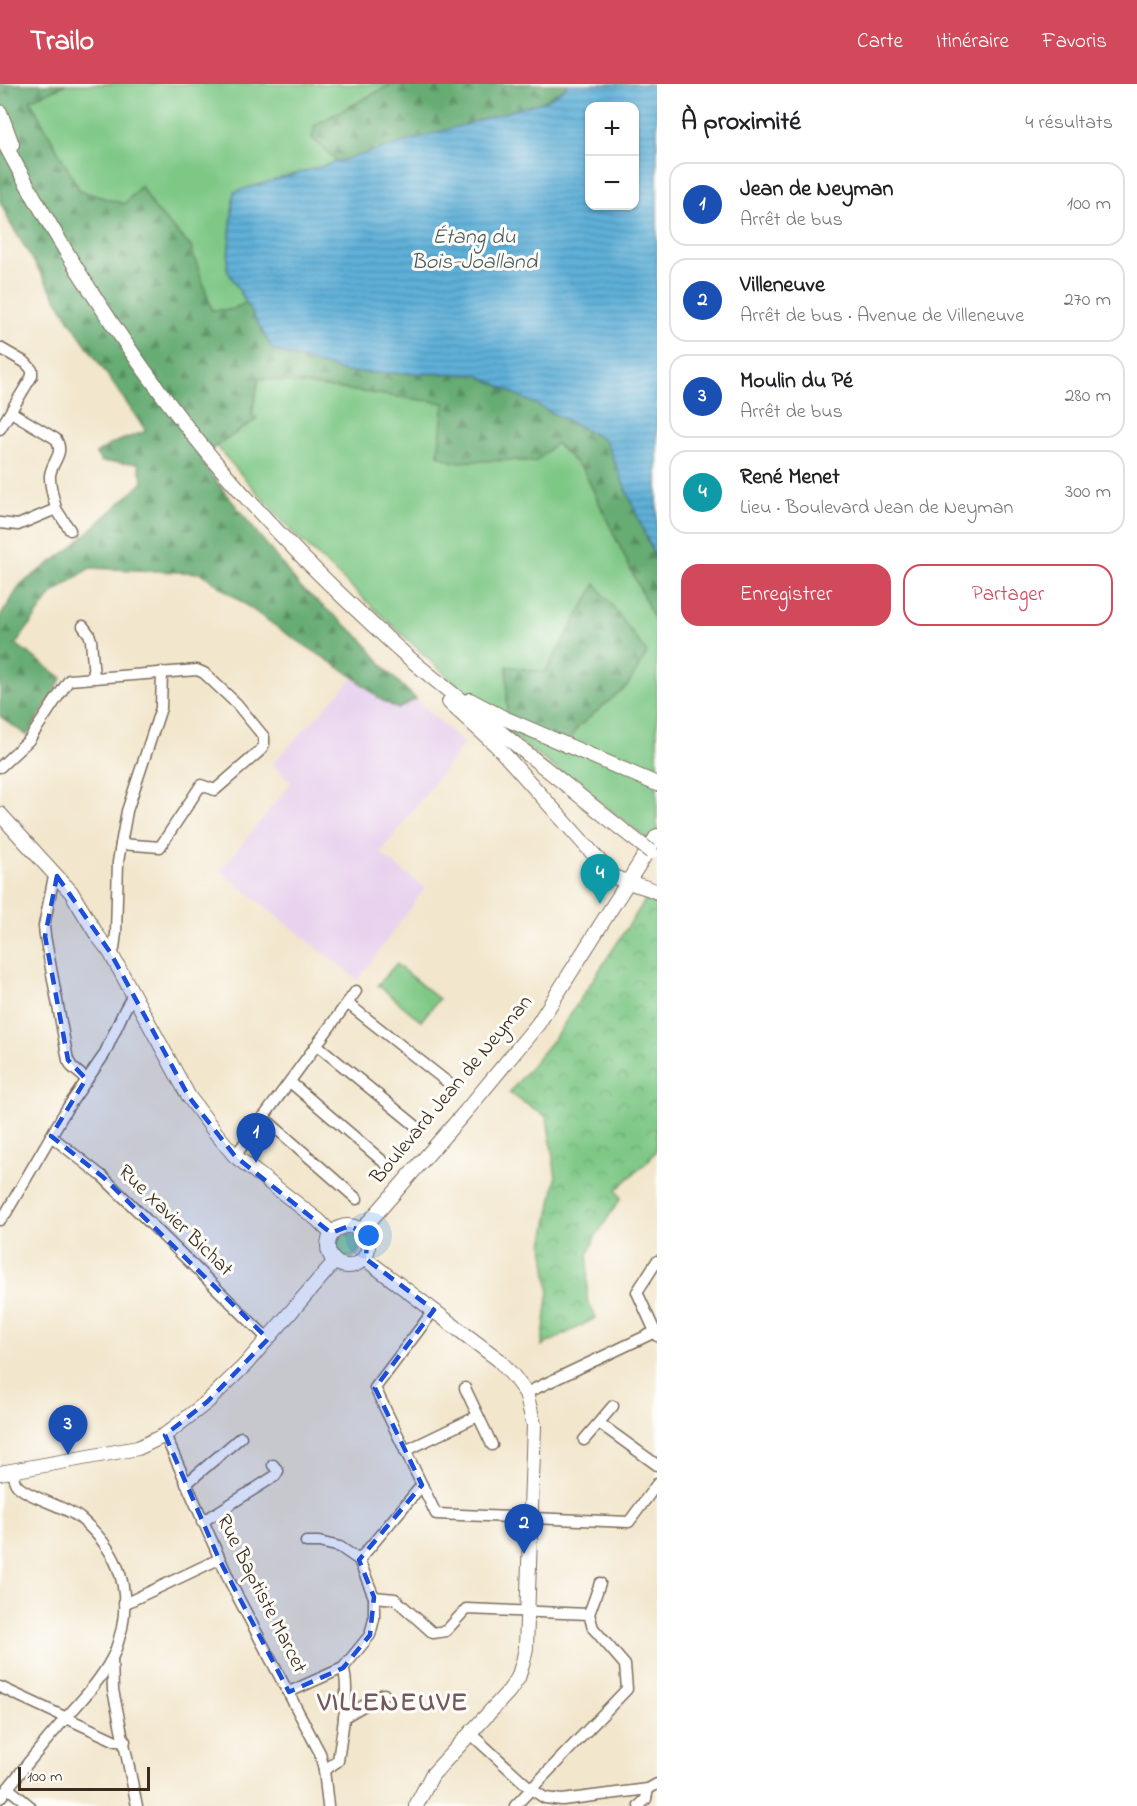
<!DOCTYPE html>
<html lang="fr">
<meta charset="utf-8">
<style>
:root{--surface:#fff;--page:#f6f6f6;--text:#202124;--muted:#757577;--line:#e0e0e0;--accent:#d1495b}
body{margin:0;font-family:"Indie Flower",sans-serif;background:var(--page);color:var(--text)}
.controls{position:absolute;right:18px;top:18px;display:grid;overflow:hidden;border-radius:12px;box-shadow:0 2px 4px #0004}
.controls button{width:54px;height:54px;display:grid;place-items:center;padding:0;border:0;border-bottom:2px solid var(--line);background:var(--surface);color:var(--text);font:30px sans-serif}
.scale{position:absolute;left:18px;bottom:15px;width:132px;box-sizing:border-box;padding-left:6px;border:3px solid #3b2a1e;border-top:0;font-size:16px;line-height:21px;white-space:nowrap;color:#3b2a1e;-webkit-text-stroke:4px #fdfcf7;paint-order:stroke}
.you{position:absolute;left:369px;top:1152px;width:21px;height:21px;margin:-15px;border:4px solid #fff;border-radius:50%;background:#1a73e8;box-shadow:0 0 0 9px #1a73e833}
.badge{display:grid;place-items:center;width:39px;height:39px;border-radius:50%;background:var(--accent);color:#fff;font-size:20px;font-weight:700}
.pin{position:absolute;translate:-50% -50px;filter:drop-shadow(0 2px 3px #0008)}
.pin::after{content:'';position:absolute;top:32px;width:21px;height:18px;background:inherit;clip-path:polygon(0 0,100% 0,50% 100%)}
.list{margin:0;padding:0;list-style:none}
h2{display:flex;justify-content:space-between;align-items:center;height:78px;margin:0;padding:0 24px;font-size:26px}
h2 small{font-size:20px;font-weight:400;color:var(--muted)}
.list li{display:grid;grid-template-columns:39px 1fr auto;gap:18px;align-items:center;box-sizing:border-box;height:84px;margin:0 12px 12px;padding:0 12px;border:2px solid var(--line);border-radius:18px}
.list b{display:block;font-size:22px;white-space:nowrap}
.list p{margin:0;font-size:20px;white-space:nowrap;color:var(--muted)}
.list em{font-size:20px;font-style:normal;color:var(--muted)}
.actions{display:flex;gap:12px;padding:18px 24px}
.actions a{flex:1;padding:14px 0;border:2px solid var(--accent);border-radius:18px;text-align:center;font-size:21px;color:var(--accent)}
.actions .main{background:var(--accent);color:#fff}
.map{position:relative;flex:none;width:657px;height:1722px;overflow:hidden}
header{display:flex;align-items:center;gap:36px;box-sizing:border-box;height:84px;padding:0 30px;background:var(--accent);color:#fff}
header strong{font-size:28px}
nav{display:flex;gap:33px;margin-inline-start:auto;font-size:21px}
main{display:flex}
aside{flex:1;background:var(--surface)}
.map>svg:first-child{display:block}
.built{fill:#e8d2ee}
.grass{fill:#7ec886;stroke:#5c7952;stroke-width:1.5;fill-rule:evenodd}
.forest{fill:url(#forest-firs);stroke:#506b48;stroke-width:1.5}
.park{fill:url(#park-crowns);stroke:#5c7952;stroke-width:1.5}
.water{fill:url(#water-rules);stroke:#4c6d7c;stroke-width:1.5;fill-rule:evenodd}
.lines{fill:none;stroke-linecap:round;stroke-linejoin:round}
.street-casing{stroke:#7b6c5b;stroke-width:13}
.secondary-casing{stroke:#7b6c5b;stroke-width:16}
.street{stroke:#fff;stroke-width:10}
.secondary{stroke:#fff;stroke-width:14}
.secondary-bridge-casing{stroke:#7b6c5b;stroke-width:16;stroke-linecap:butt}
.secondary-bridge{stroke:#fff;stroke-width:14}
.marked{fill:#1d4ed8;fill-opacity:0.2;stroke:#1d4ed8;stroke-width:4.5;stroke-dasharray:12 8;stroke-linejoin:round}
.labels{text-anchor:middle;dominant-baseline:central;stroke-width:6;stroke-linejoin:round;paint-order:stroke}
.street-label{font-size:21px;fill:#3b2a1e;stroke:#fdfcf7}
.water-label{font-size:22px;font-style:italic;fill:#47595f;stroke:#fdfcf7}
.district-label{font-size:27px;font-weight:bold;letter-spacing:1.5px;fill:#715862;stroke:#fdfcf7}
</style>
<header>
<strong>Trailo</strong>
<nav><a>Carte</a><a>Itinéraire</a><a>Favoris</a></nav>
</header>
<main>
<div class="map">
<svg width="657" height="1722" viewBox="0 0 657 1722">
<defs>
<pattern id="forest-firs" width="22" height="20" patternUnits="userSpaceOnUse" patternTransform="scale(1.5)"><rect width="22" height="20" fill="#66ac73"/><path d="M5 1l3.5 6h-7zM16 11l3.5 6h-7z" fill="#558c5e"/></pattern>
<pattern id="park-crowns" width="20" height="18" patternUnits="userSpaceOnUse" patternTransform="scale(1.5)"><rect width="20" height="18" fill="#7ec886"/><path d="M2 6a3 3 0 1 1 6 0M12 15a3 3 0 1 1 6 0" fill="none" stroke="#68a36d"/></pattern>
<pattern id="water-rules" width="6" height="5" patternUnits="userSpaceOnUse" patternTransform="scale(1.5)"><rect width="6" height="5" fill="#5eb0d9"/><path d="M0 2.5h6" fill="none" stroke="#4f8faf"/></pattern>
</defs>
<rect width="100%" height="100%" fill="#fdfcf7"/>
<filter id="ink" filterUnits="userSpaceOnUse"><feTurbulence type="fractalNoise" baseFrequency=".0167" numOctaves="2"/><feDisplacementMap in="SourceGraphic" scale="12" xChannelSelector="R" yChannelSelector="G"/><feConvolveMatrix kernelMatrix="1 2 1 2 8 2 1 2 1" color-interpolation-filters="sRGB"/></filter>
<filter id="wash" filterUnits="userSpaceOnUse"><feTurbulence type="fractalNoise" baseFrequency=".008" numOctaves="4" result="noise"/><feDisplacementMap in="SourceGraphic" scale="24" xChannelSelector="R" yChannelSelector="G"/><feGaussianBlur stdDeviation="1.35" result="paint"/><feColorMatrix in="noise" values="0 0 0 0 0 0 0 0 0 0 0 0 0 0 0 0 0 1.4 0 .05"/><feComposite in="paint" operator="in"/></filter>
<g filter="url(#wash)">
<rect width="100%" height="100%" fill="#f2e6cc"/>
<polygon class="built" points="354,593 381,616 398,625 416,615 464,660 380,769 425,804 358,896 220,787 292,698 272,680"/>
<g class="grass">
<polygon points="66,0 392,0 315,41 312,54 338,78 234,108 227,185 246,219 231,226 212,226 191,163 155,125 141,102 124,120 80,107 30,16"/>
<path d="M259 294 445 319 438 371 535 378 555 359 584 387 657 541V762L505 646 293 449 216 362 256 335 252 331ZM596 500 628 601 578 643 565 664 545 588Z"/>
<polygon points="396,880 439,915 421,937 378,901"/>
<circle cx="348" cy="1162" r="12"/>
</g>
<g class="forest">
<polygon points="0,0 66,0 30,16 80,107 124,120 141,102 155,125 191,163 212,226 230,226 246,219 273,266 345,288 478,291 605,356 657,478 657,541 584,387 556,359 535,378 515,376 453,378 438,371 444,319 259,294 252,330 257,335 216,362 201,378 300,503 361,554 388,588 416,615 398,625 381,616 354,593 281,546 201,489 90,484 52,510 16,560 62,594 27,652 0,632 0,533 21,500 71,464 143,398 138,379 102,378 96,370 111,360 146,347 72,240 10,139 0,117"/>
<polygon points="392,0 567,0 565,4 545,17 338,78 312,54 315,41"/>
<polygon points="596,500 647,569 628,601 578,643 565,664 507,643 507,582 546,588"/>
</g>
<polygon class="park" points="646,815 657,821 657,1066 648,1077 616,1106 621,1114 595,1153 588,1171 587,1215 596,1234 542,1262 549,1206 543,1161 556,1094 547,1033 509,1009 556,952"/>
<path class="water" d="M567 0H657V478L605 356 478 291 345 288 273 266 227 185 234 108 545 17 565 4ZM590 22H634V122H590Z"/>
</g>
<g filter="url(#ink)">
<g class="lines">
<defs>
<g id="street">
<polyline points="0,264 26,279 32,286 32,292 0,345"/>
<polyline points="56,425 70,446"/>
<path d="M0 439 18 441 56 425C54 416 49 399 50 391 52 377 65 370 56 355L11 328"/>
<polyline points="83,542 89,550 91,556 94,593"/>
<polyline points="0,683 29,656 69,596 197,586 204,589 237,620 264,653 264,660 261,666 215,706 201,701 160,763 121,760"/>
<polyline points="57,792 53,797 44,842 45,852 68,976 72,983 86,995"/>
<polyline points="110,868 114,865 116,849 118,778 121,760 127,727 161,624 162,588"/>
<polyline points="347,919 451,1001"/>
<polyline points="317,961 416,1042"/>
<polyline points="290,998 386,1080"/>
<polyline points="263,1033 357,1115"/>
<polyline points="51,1052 103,1093 268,1255"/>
<polyline points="235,1072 356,907"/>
<polyline points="0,1136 6,1129 66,1026 104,971 124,927 131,914 135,912"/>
<polyline points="657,1177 637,1208 657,1252"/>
<polyline points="434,1226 375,1304 436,1430 629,1438 657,1400"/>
<polyline points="465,1304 492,1361"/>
<polyline points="526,1309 657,1247"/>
<polyline points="599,1339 657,1381"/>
<polyline points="165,1351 231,1500 320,1669 324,1686 328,1722"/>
<polyline points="584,1356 613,1322"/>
<polyline points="405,1367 478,1332"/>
<polyline points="186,1400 241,1353"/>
<polyline points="202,1438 275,1392 278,1387 273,1381"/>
<polyline points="359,1476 422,1401"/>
<polyline points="374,1513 395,1515 433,1549 446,1547 466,1525 589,1530 593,1544 625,1581 627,1605 515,1722"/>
<polyline points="124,1520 219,1475"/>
<polyline points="589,1530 600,1499"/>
<polyline points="112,1575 113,1606 137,1722"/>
<polyline points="0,1603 116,1657 125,1657"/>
<polyline points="289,1608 343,1584 370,1551 374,1535 374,1513 359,1476 340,1463 319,1458 306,1458"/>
<polyline points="344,1633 384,1610"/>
<polyline points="471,1650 531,1705 545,1714 562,1716 648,1705 657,1700"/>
<path d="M324 1686 338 1677C341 1653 351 1605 343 1584"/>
<polyline points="8,1704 30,1722"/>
<path d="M0 1714C19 1690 38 1666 58 1643 76 1622 100 1598 112 1574 117 1565 119 1554 122 1544 131 1498 115 1464 80 1434 65 1422 24 1412 16 1400 14 1397 13 1391 11 1387"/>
<polyline points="639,1722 646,1715 648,1705"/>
</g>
<g id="secondary">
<polyline points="0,28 12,60"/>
<path d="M0 51C56 157 119 257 194 352 252 425 320 493 389 556 420 585 454 611 487 637 531 673 575 708 619 743"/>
<polyline points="470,616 504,634 657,700"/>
<path d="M449 618 496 661 613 792C627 800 643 801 657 808"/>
<polyline points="0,730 71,808 97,851 110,868 189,1013 215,1048 235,1072 318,1136 332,1150"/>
<circle cx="348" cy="1162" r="20"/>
<polyline points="361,1147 466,1027 538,940 657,752"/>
<polyline points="364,1174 499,1276 514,1293 526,1309 534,1341 526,1564 523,1578 518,1594 509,1607 432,1691 416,1722"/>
<polyline points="0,1389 138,1364 165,1351 207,1318 245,1281 335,1177"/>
</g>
</defs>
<use href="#street" class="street-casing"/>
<use href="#secondary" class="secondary-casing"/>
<use href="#street" class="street"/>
<use href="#secondary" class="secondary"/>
<defs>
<polyline id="secondary-bridge" points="619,743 651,768"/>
</defs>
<use href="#secondary-bridge" class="secondary-bridge-casing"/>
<use href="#secondary-bridge" class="secondary-bridge"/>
</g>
</g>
<path class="marked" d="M57 792 110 868 189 1013 235 1072 331 1149 349 1142 361 1147 367 1157 366 1175 434 1226 375 1304 422 1401 359 1476 374 1513 370 1551 343 1584 289 1608 219 1475 165 1351 207 1318 268 1255 103 1093 51 1052 86 995 68 976 45 852Z"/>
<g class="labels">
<g class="street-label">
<text transform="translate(452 1006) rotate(-50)">Boulevard Jean de Neyman</text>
<text transform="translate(175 1137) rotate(44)">Rue Xavier Bichat</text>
<text transform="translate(261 1510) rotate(63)">Rue Baptiste Marcet</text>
</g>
<g class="water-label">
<text x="474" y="154">Étang du<tspan x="474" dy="25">Bois-Joalland</tspan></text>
</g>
<g class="district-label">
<text x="393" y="1619">VILLENEUVE</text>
</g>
</g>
</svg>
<div class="controls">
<button>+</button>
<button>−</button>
</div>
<div class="scale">100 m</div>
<div class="you"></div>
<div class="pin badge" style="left:256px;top:1079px;background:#1a4fb4">1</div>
<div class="pin badge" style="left:524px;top:1470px;background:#1a4fb4">2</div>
<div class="pin badge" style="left:68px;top:1371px;background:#1a4fb4">3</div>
<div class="pin badge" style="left:600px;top:820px;background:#0f9aa8">4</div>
</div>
<aside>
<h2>À proximité<small>4 résultats</small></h2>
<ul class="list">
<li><span class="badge" style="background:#1a4fb4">1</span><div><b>Jean de Neyman</b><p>Arrêt de bus</p></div><em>100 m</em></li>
<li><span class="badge" style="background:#1a4fb4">2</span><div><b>Villeneuve</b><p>Arrêt de bus · Avenue de Villeneuve</p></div><em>270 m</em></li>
<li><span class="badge" style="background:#1a4fb4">3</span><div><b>Moulin du Pé</b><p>Arrêt de bus</p></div><em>280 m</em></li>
<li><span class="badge" style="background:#0f9aa8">4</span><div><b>René Menet</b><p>Lieu · Boulevard Jean de Neyman</p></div><em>300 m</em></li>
</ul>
<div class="actions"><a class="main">Enregistrer</a><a>Partager</a></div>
</aside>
</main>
